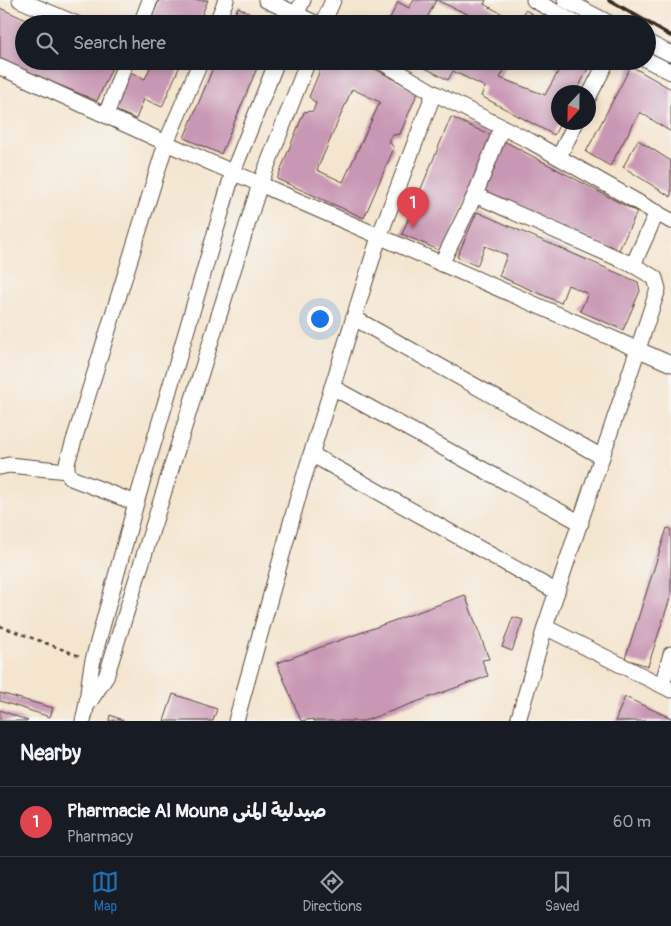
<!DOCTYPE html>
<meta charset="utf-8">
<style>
:root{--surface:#171b24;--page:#20242c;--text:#f1f3f6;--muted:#9ea1a6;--line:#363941;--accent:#1f6fb2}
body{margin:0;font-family:Pangolin,"Playpen Sans Arabic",sans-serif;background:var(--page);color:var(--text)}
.compass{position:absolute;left:551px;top:85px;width:45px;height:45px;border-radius:50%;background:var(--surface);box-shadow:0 2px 8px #0003;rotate:202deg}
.you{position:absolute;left:319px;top:318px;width:18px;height:18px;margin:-12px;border:4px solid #fff;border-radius:50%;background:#1a73e8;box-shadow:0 0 0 8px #1a73e833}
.badge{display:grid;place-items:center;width:32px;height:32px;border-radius:50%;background:var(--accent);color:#fff;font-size:16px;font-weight:700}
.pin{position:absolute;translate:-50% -41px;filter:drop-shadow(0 1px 2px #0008)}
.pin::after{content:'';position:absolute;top:26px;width:18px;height:15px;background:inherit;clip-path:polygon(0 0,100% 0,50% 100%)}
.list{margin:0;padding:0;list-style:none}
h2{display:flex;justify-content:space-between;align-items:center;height:65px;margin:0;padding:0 20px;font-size:21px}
h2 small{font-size:16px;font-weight:400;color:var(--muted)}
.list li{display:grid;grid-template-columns:32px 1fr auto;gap:15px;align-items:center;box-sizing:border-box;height:70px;padding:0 20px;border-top:1px solid var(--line)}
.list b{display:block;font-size:19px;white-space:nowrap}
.list p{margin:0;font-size:16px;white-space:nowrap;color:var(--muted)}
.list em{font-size:16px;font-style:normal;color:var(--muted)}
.icon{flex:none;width:28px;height:28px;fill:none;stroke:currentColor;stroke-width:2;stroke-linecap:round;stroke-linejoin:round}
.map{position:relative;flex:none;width:671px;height:721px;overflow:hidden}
.search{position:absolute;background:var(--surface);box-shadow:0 2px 8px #0003;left:15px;right:15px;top:15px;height:55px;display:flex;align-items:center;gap:12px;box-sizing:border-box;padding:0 18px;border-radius:28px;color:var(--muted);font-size:19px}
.sheet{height:135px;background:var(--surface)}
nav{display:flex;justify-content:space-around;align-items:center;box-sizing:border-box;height:70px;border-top:1px solid var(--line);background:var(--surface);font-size:14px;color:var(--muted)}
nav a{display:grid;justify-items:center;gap:2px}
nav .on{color:var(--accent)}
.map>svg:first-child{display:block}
.building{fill:#c897b4;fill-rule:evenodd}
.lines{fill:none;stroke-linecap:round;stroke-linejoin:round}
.minor-casing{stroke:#574639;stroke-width:17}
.path{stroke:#574639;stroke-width:2.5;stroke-dasharray:4 4;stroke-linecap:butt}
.minor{stroke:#fff;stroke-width:15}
.rail{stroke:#3b2a1e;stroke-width:4}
</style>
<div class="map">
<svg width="671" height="721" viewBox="0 0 671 721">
<rect width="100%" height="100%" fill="#f6f6f2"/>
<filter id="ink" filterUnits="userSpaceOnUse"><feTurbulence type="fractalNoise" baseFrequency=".02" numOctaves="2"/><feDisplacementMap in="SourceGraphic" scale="10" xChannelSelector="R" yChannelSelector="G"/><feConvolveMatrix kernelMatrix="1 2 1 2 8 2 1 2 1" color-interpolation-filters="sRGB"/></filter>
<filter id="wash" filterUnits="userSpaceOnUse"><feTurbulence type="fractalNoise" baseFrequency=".0096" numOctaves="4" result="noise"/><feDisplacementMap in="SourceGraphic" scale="20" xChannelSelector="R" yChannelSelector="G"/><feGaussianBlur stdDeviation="1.12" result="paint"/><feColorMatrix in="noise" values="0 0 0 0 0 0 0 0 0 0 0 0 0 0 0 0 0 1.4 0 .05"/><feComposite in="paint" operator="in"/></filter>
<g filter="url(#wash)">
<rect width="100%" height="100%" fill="#f4e5cf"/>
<g id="blocks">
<g class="building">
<polygon points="159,0 208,0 198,24 149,24"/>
<polygon points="414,0 486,0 484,4 519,23 525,10 551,24 471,24 474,17 436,0 424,24 387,24 398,2 409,8"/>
<polygon points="238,7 269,24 231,24"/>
<polygon points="0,8 35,24 24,24 24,61 115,61 97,101 0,60"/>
<polygon points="153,61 182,61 162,107 144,99 136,119 112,109 128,71 145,79"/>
<polygon points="216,61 260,61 221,154 184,138"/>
<path d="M324 61H360L418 92 400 134 393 135 389 141 394 148 364 218 277 179 304 112 313 111 316 103 309 97ZM352 89 380 102 343 182 317 170Z"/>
<polygon points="412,61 509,61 500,78 545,95 559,70 548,61 592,61 576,92 558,92 558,122 561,122 554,135 481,96 485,87 453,71 448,80"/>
<polygon points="631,66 671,89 671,132 640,112 610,166 586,152"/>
<polygon points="451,117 494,137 443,252 402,234"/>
<polygon points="638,140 671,161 671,197 623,167"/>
<polygon points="504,141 637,212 618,252 482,191"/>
<polygon points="477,212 638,282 640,291 623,330 580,311 588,294 568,285 561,303 499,276 507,255 485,246 477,266 457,257"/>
<polygon points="667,528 671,529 671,595 648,666 625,659"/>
<polygon points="465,595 489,659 482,660 488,676 364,721 314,721 313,719 301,721 277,663"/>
<polygon points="513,617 523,620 512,651 502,647"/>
<polygon points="0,693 53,708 50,717 0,701"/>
<polygon points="173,694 217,709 213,721 164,721"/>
<polygon points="625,697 671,718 671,721 615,721"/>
<polygon points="0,710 28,721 0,721"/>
<polygon points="110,715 125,721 109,721"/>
</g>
</g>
</g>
<g filter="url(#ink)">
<use href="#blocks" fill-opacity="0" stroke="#574639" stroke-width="1"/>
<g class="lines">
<defs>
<g id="minor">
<polyline points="20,0 77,24"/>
<polyline points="266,0 317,24"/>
<polyline points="534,0 577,24"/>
<polyline points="565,0 611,24"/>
<polyline points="141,24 150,0"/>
<polyline points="216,24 226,0"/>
<polyline points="292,24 303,0"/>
<polyline points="323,24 333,0"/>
<polyline points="647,42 671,54"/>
<polyline points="647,60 671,72"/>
<polyline points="380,61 434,93 530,141 671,221"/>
<polyline points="0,67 166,143 671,364"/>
<polyline points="588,98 607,61"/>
<polyline points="106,115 126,61"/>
<polyline points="559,157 576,122"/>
<polyline points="475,195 633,265 655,278 658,289 545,627 518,721"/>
<polyline points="441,264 475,195 502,127"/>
<polyline points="633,265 657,212"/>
<polyline points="354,318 602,457"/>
<polyline points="332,387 581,523"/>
<polyline points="311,454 557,592"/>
<polyline points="0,467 9,465 67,471"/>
<polyline points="136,503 71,478 67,471 67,463 166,143 201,61"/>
<polyline points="545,627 671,690"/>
<polyline points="662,685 671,654"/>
<polyline points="88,704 106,677 260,184 308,61"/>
<path d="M83 721C89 701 88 681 93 660L136 503 233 172 277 61"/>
<polyline points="236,721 300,490 379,237 434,93"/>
</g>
</defs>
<use href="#minor" class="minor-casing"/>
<polyline class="path" points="0,626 80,656"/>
<use href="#minor" class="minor"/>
<polyline class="rail" points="609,0 671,36"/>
</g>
</g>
</svg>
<svg class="compass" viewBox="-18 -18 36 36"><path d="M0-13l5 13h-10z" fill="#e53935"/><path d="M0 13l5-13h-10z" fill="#9ea1a6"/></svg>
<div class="you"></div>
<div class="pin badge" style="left:413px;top:228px;background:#e0444e">1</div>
<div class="search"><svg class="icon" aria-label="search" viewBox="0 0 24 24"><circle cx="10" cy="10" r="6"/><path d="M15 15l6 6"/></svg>Search here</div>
</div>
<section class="sheet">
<h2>Nearby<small></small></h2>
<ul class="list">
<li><span class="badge" style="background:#e0444e">1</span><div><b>Pharmacie Al Mouna صيدلية المنى</b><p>Pharmacy</p></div><em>60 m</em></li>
</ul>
</section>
<nav>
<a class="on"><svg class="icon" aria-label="map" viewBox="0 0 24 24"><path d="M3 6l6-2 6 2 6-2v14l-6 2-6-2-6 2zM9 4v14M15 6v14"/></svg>Map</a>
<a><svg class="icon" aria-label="directions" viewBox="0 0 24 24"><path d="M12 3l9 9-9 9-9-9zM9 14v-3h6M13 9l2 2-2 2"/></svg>Directions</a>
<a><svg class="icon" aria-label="saved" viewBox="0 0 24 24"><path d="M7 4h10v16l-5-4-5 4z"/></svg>Saved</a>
</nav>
